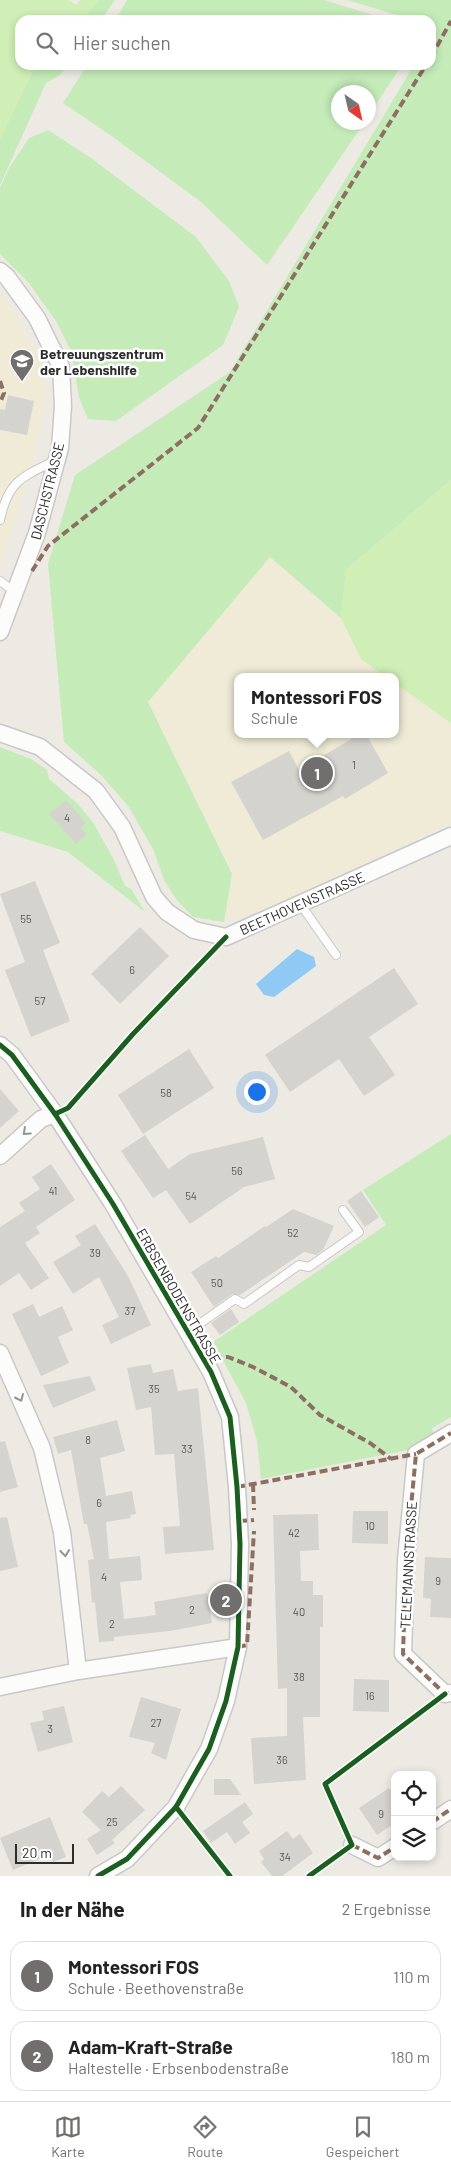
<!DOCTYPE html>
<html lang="de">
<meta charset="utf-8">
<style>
:root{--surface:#fff;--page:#f6f6f6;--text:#222;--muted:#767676;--line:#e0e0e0;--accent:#706f6d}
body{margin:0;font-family:Barlow,sans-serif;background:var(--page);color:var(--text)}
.controls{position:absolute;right:15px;bottom:15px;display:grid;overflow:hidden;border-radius:10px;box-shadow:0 2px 8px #0003}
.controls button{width:45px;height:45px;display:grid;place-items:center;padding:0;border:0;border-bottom:1px solid var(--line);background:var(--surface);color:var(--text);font:25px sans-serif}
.compass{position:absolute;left:331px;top:85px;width:45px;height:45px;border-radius:50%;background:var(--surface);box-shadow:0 2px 8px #0003;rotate:146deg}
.scale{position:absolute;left:15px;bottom:12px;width:59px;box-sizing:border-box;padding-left:5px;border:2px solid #2d2d2d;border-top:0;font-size:14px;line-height:18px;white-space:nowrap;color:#2d2d2d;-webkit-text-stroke:4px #fff;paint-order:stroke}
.you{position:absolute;left:256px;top:1091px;width:18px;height:18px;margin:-12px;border:4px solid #fff;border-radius:50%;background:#1a73e8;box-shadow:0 0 0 8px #1a73e833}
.badge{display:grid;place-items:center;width:32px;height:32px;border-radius:50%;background:var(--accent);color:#fff;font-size:16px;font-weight:700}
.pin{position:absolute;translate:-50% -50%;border:2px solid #fff;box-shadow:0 1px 5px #0006}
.popup{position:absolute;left:234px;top:673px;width:165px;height:65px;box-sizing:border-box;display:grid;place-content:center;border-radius:10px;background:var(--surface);filter:drop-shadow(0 1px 4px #0005);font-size:16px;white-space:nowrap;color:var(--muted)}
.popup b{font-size:19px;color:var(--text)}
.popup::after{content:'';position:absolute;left:50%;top:100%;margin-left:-10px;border:10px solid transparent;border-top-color:var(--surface)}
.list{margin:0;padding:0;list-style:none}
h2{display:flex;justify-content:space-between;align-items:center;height:65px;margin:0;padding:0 20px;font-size:21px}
h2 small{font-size:16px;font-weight:400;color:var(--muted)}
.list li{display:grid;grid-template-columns:32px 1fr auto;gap:15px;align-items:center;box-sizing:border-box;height:70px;margin:0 10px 10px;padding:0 10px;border:1px solid var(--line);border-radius:15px}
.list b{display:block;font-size:19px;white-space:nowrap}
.list p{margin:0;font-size:16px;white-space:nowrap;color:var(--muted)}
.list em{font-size:16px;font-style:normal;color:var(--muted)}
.icon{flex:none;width:28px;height:28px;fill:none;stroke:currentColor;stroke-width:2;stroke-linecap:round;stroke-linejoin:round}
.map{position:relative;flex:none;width:451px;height:1876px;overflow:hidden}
.search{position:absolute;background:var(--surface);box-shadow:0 2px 8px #0003;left:15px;right:15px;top:15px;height:55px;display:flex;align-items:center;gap:12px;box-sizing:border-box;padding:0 18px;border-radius:15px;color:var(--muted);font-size:19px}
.sheet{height:225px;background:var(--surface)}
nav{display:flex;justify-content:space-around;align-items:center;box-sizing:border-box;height:70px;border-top:1px solid var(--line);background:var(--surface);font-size:14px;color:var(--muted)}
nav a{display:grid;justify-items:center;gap:2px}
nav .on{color:var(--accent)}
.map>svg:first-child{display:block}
.education{fill:#efebd7}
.green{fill:#c5ebb9}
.pitch{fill:#d0efb6}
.water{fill:#90caf4}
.building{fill:#d5d3ce}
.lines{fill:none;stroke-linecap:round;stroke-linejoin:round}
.service-casing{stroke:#c9c8c8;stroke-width:10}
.minor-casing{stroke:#c9c8c8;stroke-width:19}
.path{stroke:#cacac9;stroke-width:3;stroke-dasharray:4 2.5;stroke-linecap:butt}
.service{stroke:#fcfcfb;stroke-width:8}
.minor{stroke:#fcfcfb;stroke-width:16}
.quiet{stroke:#8d6e63;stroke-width:4;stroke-dasharray:8 4;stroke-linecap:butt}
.cycleway-casing{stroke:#fff;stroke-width:8}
.cycleway{stroke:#1b5e20;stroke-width:5}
.oneway{stroke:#949494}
.labels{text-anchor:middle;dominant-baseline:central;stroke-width:5;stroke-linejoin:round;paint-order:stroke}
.number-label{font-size:11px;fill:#585756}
.poi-label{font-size:14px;font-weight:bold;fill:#2d2d2d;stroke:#fff;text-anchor:start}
.street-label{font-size:14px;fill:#2d2d2d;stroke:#fff}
</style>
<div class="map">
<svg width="451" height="1876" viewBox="0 0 451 1876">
<rect width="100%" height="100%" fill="#eceae3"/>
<g class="education">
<polygon points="0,295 10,305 42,364 47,400 35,450 0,443"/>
<polygon points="0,444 36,451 0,568"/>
<polygon points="271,557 341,618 361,659 386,677 238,677 238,734 396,734 396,684 451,723 451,823 269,908 224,922 232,874 147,702"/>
</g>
<g class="green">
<polygon points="98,0 115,0 101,20 83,20"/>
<polygon points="127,0 324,0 389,20 115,20"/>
<polygon points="347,0 451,0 451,480 346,570 341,618 270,557 148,702 232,874 224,922 193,917 176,899 164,880 154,851 129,807 100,774 64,742 48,564 75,475 230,372 414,65 431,65 431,37 437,28 431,26 431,20 413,20"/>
<polygon points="43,65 67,65 60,75 46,83 0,185 0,139 32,73"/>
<polygon points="87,65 402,65 369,115 368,92 338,92 338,122 364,123 267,265 201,202 113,137 63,103"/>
<polygon points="48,130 91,158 196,237 229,281 239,307 223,345 116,421 88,419 79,397 71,351 56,321 29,283 0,254 0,188 9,168 29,138"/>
<polygon points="0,747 31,759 47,770 49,779 78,804 94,824 114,860 125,886 131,889 145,912 68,852 0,831"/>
<polygon points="451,1134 451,1417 431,1429 436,1434 413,1449 261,1479 257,1441 246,1403 213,1342 386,1225 363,1190"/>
</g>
<g class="pitch">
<polygon points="0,0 68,0 77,5 80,0 98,0 83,20 20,20 20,65 43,65 32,73 0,139"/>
<polygon points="451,480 451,723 396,684 396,677 386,677 361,659 341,618 346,570"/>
</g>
<polygon class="water" points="297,949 314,957 316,966 274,997 264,995 256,984"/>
<g class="building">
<polygon points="8,395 34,401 27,435 0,430 0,409 5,410"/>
<polygon points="360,734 366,734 388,773 345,799 343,796 263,840 231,782 289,751 299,770"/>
<polygon points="66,800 86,823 81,828 87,834 76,844 49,814"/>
<polygon points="35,881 60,943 43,950 70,1021 31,1037 5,970 25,962 0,894"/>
<polygon points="140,927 169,956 120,1004 91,974"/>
<polygon points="394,968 418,1004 369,1037 395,1075 364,1096 339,1059 290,1092 265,1055"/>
<polygon points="189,1049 214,1088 143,1134 118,1095"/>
<polygon points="0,1089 19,1111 0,1128"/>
<polygon points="145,1135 168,1169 190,1154 263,1137 275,1179 244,1187 190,1224 166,1190 153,1198 121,1151"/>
<polygon points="51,1164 75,1200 36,1227 40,1233 25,1243 49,1278 31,1290 19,1273 0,1286 0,1227 25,1211 19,1203 40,1189 32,1177"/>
<polygon points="361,1191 379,1217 365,1227 347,1201"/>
<polygon points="293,1209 334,1226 323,1250 316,1255 304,1252 240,1295 232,1294 214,1307 191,1272 216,1256 218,1258 265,1226 266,1227"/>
<polygon points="95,1224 128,1276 151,1325 111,1344 102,1325 119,1317 99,1277 73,1294 53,1262 81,1245 75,1236"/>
<polygon points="33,1304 39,1317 62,1306 73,1330 58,1337 69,1363 41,1376 12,1314"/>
<polygon points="231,1309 239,1322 220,1335 211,1323"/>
<polygon points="151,1364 153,1373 173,1369 178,1391 198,1388 214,1550 165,1554 163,1527 180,1526 174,1454 155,1455 151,1407 136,1410 127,1368"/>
<polygon points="90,1376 96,1390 53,1408 43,1385"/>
<polygon points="117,1420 125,1451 100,1458 106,1496 132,1491 136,1514 130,1515 131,1518 106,1522 109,1559 140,1556 142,1580 120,1582 124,1619 156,1615 154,1602 207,1593 212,1623 170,1631 114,1637 114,1641 99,1642 95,1602 92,1603 88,1560 94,1559 87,1524 84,1524 71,1450 58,1454 53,1437"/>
<polygon points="5,1441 18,1487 0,1492 0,1442"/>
<polygon points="353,1511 388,1511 388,1544 352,1543"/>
<polygon points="318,1514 319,1550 300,1551 301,1581 313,1581 313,1595 323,1595 323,1627 320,1627 320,1717 303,1717 306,1780 254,1784 251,1738 287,1736 287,1688 278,1689 273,1515"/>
<polygon points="7,1517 18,1567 0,1571 0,1518"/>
<polygon points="425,1557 451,1558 451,1618 430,1617 431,1599 423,1598"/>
<polygon points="354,1679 389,1680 389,1712 353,1711"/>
<polygon points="141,1697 181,1709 166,1760 151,1753 155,1743 129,1737"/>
<polygon points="64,1706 73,1742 38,1752 30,1723 44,1720 42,1711"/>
<polygon points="214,1779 230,1779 241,1795 214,1795"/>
<polygon points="121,1786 145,1810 112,1840 115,1843 97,1855 87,1839 101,1830 82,1812 102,1791 109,1797"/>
<polygon points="389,1788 395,1797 395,1823 377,1835 359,1808"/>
<polygon points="245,1802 253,1814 242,1822 250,1833 235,1844 227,1832 211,1843 203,1831"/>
<polygon points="50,1817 66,1857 53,1862 49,1855 13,1870 0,1838"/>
<polygon points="287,1831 293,1839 300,1834 313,1853 282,1876 272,1876 261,1862 264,1859 259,1851"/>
</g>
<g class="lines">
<defs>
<g id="service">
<path d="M0 520C8 481 22 477 54 461"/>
<polyline points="0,581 15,592"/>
<polyline points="301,905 336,955"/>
<polyline points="188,1332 235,1299 244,1304 299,1265 309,1267 359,1232 343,1210"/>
</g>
<g id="minor">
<polyline points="0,271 7,277 37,318 61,367 63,406 60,448 37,533 0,632"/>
<polyline points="0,733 40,747 96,791 122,827 154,897 167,912 194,930 226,937 451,836"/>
<polyline points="0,1045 12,1055 55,1114 113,1204 211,1372 230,1417 237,1487 240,1544 238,1647 226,1701 209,1749 176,1807 127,1859 98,1876"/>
<polyline points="0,1156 41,1119 55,1114"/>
<polyline points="0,1353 42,1448 62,1532 78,1671"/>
<polyline points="451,1433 416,1454 406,1560 403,1654 445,1694 451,1693"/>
<polyline points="0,1687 78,1671 238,1647"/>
<polyline points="432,1822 451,1809"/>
<polyline points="352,1845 378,1858 395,1847"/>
</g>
</defs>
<use href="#service" class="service-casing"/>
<use href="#minor" class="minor-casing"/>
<polyline class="path" points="70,1105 133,1034 212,952"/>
<use href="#service" class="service"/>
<use href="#minor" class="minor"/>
<g class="quiet">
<polyline points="431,57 451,21"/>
<polyline points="0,381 4,393 0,403"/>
<polyline points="32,571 48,546 198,428 426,65"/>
<polyline points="202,1358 228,1357 253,1367 291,1387 320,1415 370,1443 391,1459"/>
<polyline points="253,1484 254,1510"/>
<polyline points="237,1487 416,1454"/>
<polyline points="239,1521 254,1520"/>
<polyline points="238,1647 247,1645 254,1531"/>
<polyline points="449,1693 445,1694 403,1654 406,1560 416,1454 451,1433"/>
<polyline points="432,1822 451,1809"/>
<polyline points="352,1845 378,1858 395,1847"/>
</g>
<defs>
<g id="cycleway">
<polyline points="0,1045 12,1055 55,1114 113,1204 211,1372 230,1417 237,1487 240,1544 238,1647 226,1701 209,1749 176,1807 127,1859 98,1876"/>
<polyline points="55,1114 68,1108 133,1034 226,937"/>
<polyline points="176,1807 230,1876"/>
<polyline points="309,1876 352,1845 325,1784 445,1694"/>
</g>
</defs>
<use href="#cycleway" class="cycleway-casing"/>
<use href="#cycleway" class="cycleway"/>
</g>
<defs><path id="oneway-chevron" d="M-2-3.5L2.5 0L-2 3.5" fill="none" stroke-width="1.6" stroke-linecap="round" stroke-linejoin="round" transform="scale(1.25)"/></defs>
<g class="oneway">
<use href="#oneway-chevron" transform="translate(26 1132) rotate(138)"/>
<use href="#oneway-chevron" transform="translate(20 1398) rotate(66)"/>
<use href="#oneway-chevron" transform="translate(65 1553) rotate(84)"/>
</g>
<defs>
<symbol id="school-pin" viewBox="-11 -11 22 30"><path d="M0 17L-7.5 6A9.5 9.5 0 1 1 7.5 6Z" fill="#706f6d" stroke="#fff"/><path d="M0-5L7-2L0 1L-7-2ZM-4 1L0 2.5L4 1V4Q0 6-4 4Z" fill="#fff"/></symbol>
</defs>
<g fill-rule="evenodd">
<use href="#school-pin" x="8" y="347" width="28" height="38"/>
</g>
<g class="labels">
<g class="number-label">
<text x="354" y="764">1</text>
<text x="67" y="817">4</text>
<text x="26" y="918">55</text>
<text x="132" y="969">6</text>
<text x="40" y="1000">57</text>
<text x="166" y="1092">58</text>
<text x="237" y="1170">56</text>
<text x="53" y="1190">41</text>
<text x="191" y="1195">54</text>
<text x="293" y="1232">52</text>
<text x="95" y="1252">39</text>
<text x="217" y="1282">50</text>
<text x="130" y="1310">37</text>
<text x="154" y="1388">35</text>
<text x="88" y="1439">8</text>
<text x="187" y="1448">33</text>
<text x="99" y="1502">6</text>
<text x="370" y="1525">10</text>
<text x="294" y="1532">42</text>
<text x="104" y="1576">4</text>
<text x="438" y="1580">9</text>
<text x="192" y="1609">2</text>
<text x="299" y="1611">40</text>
<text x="112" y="1623">2</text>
<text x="299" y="1676">38</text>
<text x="370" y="1695">16</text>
<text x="156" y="1722">27</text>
<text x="50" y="1728">3</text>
<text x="282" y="1759">36</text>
<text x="381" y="1813">9</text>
<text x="112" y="1821">25</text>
<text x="285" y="1856">34</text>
</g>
<g class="poi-label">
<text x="40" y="353">Betreuungszentrum<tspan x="40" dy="16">der Lebenshilfe</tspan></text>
</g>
<g class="street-label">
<text transform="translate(47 491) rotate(-76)">DASCHSTRASSE</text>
<text transform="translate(302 903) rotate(-24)">BEETHOVENSTRASSE</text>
<text transform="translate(179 1296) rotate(60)">ERBSENBODENSTRASSE</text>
<text transform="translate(408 1565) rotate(-87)">TELEMANNSTRASSE</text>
</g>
</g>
</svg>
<div class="controls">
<button><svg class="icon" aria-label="locate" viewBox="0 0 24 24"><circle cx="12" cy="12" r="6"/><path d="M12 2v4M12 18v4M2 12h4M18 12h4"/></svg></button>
<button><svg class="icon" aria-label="layers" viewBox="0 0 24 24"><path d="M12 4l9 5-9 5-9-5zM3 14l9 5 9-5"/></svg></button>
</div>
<svg class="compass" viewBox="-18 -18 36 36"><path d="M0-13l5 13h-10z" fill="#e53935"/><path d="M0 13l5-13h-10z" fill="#767676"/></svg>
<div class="scale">20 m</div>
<div class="you"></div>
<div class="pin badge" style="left:317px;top:773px">1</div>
<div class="popup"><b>Montessori FOS</b>Schule</div>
<div class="pin badge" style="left:226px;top:1600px">2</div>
<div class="search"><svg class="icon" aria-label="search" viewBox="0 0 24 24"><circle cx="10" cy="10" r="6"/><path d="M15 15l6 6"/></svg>Hier suchen</div>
</div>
<section class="sheet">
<h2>In der Nähe<small>2 Ergebnisse</small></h2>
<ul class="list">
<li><span class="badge">1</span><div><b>Montessori FOS</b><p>Schule · Beethovenstraße</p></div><em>110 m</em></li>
<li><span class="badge">2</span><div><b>Adam-Kraft-Straße</b><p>Haltestelle · Erbsenbodenstraße</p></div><em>180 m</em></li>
</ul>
</section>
<nav>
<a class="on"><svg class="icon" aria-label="map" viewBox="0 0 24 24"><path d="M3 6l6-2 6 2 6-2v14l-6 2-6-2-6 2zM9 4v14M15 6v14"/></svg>Karte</a>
<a><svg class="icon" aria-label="directions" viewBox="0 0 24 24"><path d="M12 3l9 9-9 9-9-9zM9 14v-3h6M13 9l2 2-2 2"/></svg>Route</a>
<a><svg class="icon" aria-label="saved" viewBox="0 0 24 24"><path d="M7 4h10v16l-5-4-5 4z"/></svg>Gespeichert</a>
</nav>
